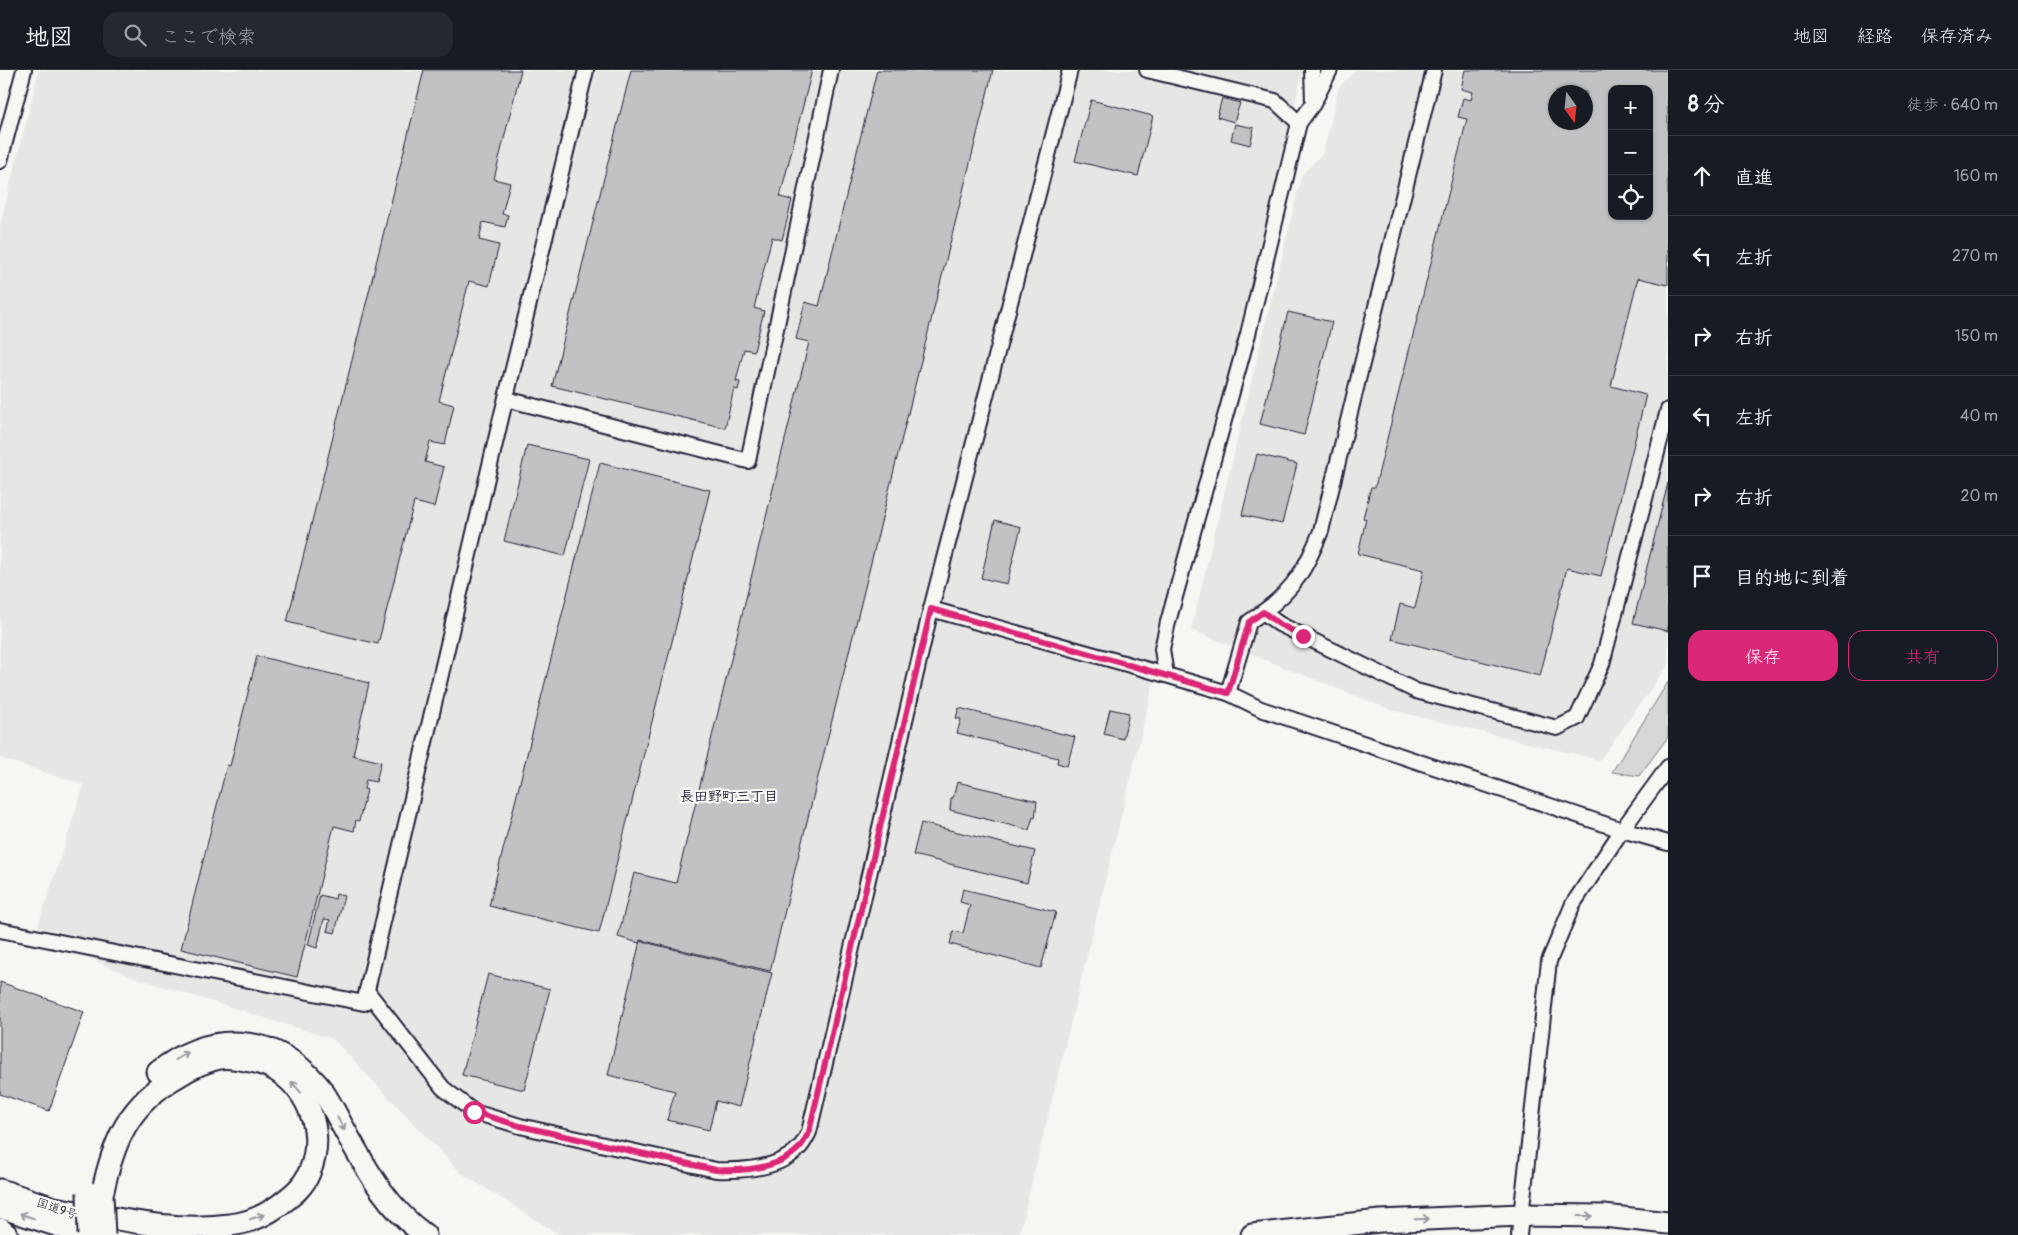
<!DOCTYPE html>
<html lang="ja">
<meta charset="utf-8">
<style>
:root{--surface:#171b24;--page:#242831;--text:#f1f3f6;--muted:#9ea1a6;--line:#363941;--accent:#db2777}
body{margin:0;font-family:Pangolin,"Klee One",sans-serif;background:var(--page);color:var(--text)}
.controls{position:absolute;right:15px;top:15px;display:grid;overflow:hidden;border-radius:10px;box-shadow:0 1px 4px #0004}
.controls button{width:45px;height:45px;display:grid;place-items:center;padding:0;border:0;border-bottom:1px solid var(--line);background:var(--surface);color:var(--text);font:25px sans-serif}
.compass{position:absolute;left:1548px;top:15px;width:45px;height:45px;border-radius:50%;background:var(--surface);box-shadow:0 1px 4px #0004;rotate:165deg}
.stop{position:absolute;width:15px;height:15px;margin:-11px;border:4px solid #db2777;border-radius:50%;background:#fff}
.stop.end{background:#db2777;border-color:#fff;box-shadow:0 1px 5px #0008}
.list{margin:0;padding:0;list-style:none}
h2{display:flex;justify-content:space-between;align-items:center;height:65px;margin:0;padding:0 20px;font-size:21px}
h2 small{font-size:16px;font-weight:400;color:var(--muted)}
.list li{display:grid;grid-template-columns:32px 1fr auto;gap:15px;align-items:center;box-sizing:border-box;height:80px;padding:0 20px;border-top:1px solid var(--line)}
.list b{display:block;font-size:19px;white-space:nowrap}
.list em{font-size:16px;font-style:normal;color:var(--muted)}
.actions{display:flex;gap:10px;padding:15px 20px}
.actions a{flex:1;padding:11px 0;border:1px solid var(--accent);border-radius:15px;text-align:center;font-size:18px;color:var(--accent)}
.actions .main{background:var(--accent);color:#fff}
.icon{flex:none;width:28px;height:28px;fill:none;stroke:currentColor;stroke-width:2;stroke-linecap:round;stroke-linejoin:round}
.map{position:relative;flex:none;width:1668px;height:1165px;overflow:hidden}
header{display:flex;align-items:center;gap:30px;box-sizing:border-box;height:70px;padding:0 25px;background:var(--surface);border-bottom:1px solid var(--line)}
header strong{font-size:24px}
nav{display:flex;gap:28px;margin-inline-start:auto;font-size:18px}
.search{width:350px;height:45px;background:var(--page);display:flex;align-items:center;gap:12px;box-sizing:border-box;padding:0 18px;border-radius:15px;color:var(--muted);font-size:19px}
main{display:flex}
aside{flex:1;background:var(--surface)}
.map>svg:first-child{display:block}
.built{fill:#e6e6e4;fill-rule:evenodd}
.green{fill:#d7d7d7;stroke:#7c7c89}
.building{fill:#c2c2c4;stroke:#22223b;fill-rule:evenodd}
.lines{fill:none;stroke-linecap:round;stroke-linejoin:round}
.minor-casing{stroke:#22223b;stroke-width:18}
.highway-casing{stroke:#22223b;stroke-width:25}
.minor{stroke:#f6f6f2;stroke-width:14}
.highway{stroke:#f6f6f2;stroke-width:21}
.highway-bridge-casing{stroke:#22223b;stroke-width:25;stroke-linecap:butt}
.highway-bridge{stroke:#f6f6f2;stroke-width:21}
.oneway{stroke:#9797a0}
.route{stroke:#db2777;stroke-width:6}
.labels{text-anchor:middle;dominant-baseline:central;stroke-width:4.5;stroke-linejoin:round;paint-order:stroke}
.street-label{font-size:12px;fill:#22223b;stroke:#f6f6f2}
.neighbourhood-label{font-size:14px;font-weight:bold;fill:#22223b;stroke:#f6f6f2}
</style>
<header>
<strong>地図</strong>
<div class="search"><svg class="icon" aria-label="search" viewBox="0 0 24 24"><circle cx="10" cy="10" r="6"/><path d="M15 15l6 6"/></svg>ここで検索</div>
<nav><a>地図</a><a>経路</a><a>保存済み</a></nav>
</header>
<main>
<div class="map">
<svg width="1668" height="1165" viewBox="0 0 1668 1165">
<rect width="100%" height="100%" fill="#f6f6f2"/>
<filter id="ink" filterUnits="userSpaceOnUse"><feTurbulence type="fractalNoise" baseFrequency=".02" numOctaves="2"/><feDisplacementMap in="SourceGraphic" scale="10" xChannelSelector="R" yChannelSelector="G"/><feConvolveMatrix kernelMatrix="1 2 1 2 8 2 1 2 1" color-interpolation-filters="sRGB"/></filter>
<g filter="url(#ink)">
<g class="built">
<polygon points="39,0 1303,0 1019,1165 560,1165 461,1103 333,969 133,907 74,882 79,866 38,857 84,715 0,688 0,155"/>
<path d="M1356 0H1668V595L1600 690 1391 640 1191 560 1302 104 1323 83 1339 17ZM1612 19H1649V146H1612ZM1556 22H1586V52H1556Z"/>
</g>
<polygon class="green" points="1668,612 1668,667 1639,706 1612,702"/>
<g class="building">
<polygon points="424,0 521,0 494,109 510,113 502,144 508,145 505,157 483,152 479,170 499,175 489,216 469,211 439,331 454,335 445,375 430,372 425,392 444,397 434,437 414,432 378,574 287,552"/>
<polygon points="631,0 812,0 780,127 792,130 782,170 772,167 754,238 764,241 754,281 744,279 736,311 740,312 738,320 734,319 725,358 552,316"/>
<polygon points="877,0 993,0 770,901 640,870 639,873 618,867 634,803 676,813 809,272 796,269 805,232 819,236"/>
<path d="M1465 0H1668V215L1638 208 1611 316 1646 325 1601 506 1567 498 1540 606 1392 569 1400 534 1415 538 1424 500 1358 484 1366 449 1363 448 1371 417H1375L1467 49 1458 47 1463 28 1471 30 1473 22 1461 19ZM1612 19H1649V146H1612ZM1556 22H1586V52H1556Z"/>
<polygon points="1222,28 1240,33 1234,52 1217,47"/>
<polygon points="1091,30 1153,46 1138,106 1075,91"/>
<polygon points="1235,54 1254,58 1250,75 1231,70"/>
<polygon points="1288,242 1332,252 1304,365 1260,354"/>
<polygon points="527,375 589,389 565,486 504,471"/>
<polygon points="1257,384 1297,394 1282,454 1242,445"/>
<polygon points="600,393 710,420 599,863 489,836"/>
<polygon points="1668,413 1668,561 1633,553"/>
<polygon points="995,450 1021,457 1007,514 981,508"/>
<polygon points="257,586 369,613 353,685 381,692 376,712 366,710 364,719 367,720 359,751 356,750 354,761 334,756 297,907 181,879 227,695 230,696"/>
<polygon points="959,638 1075,667 1067,696 1057,693 1058,688 957,663 961,649 956,648"/>
<polygon points="1110,639 1129,643 1123,669 1104,664"/>
<polygon points="957,712 1037,731 1035,748 1033,747 1029,760 950,740 951,728 953,728"/>
<polygon points="921,753 1035,781 1027,813 913,785"/>
<polygon points="963,819 1056,842 1041,898 950,874 953,861 963,863 970,835 960,832"/>
<polygon points="336,824 344,826 335,863 327,861 330,850 324,849 317,878 308,875 320,825 335,829"/>
<polygon points="640,871 772,903 739,1037 716,1031 709,1060 667,1050 675,1021 608,1005"/>
<polygon points="488,904 550,919 524,1020 462,1005"/>
<polygon points="0,912 84,942 49,1041 0,1024"/>
</g>
<g class="lines">
<defs>
<g id="minor">
<polyline points="1147,0 1275,31 1299,53"/>
<polyline points="1312,0 1313,32"/>
<polyline points="1330,0 1313,34 1299,53 1248,264 1168,552 1162,579 1166,605 1228,623 1261,639 1622,760 1668,773"/>
<path d="M1434 0 1321 461C1307 496 1295 519 1263 542L1279 554 1416 621 1557 658 1577 648 1602 594 1668 340"/>
<polyline points="0,91 24,0"/>
<polyline points="506,329 748,391 831,0"/>
<polyline points="931,539 1166,605"/>
<polyline points="1228,623 1249,552 1263,542"/>
<polyline points="0,860 364,933 501,348 586,0"/>
<path d="M367 921 443 1018 474 1042 520 1056 716 1100C741 1101 778 1099 798 1079 803 1075 806 1068 809 1062L931 539 1070 0"/>
<polyline points="1519,1165 1549,891 1573,834 1622,760 1668,697"/>
</g>
<g id="highway">
<path d="M158 1002C211 960 272 963 317 1014 328 1026 335 1043 343 1057 366 1098 386 1137 425 1165"/>
<polyline points="0,1120 66,1142"/>
<polyline points="0,1137 87,1165"/>
<path d="M54 1138C110 1147 172 1163 230 1155 248 1153 264 1146 278 1136 290 1127 303 1118 309 1103 330 1056 300 999 250 991 241 989 229 986 220 988 204 991 191 998 178 1006 128 1034 113 1072 102 1125"/>
<polyline points="0,1159 7,1165"/>
<polyline points="1252,1165 1380,1151 1521,1145 1604,1146 1668,1153"/>
</g>
</defs>
<use href="#minor" class="minor-casing"/>
<use href="#highway" class="highway-casing"/>
<use href="#minor" class="minor"/>
<use href="#highway" class="highway"/>
<defs>
<g id="highway-bridge">
<polyline points="88,1122 89,1165"/>
<polyline points="102,1125 104,1165"/>
</g>
</defs>
<use href="#highway-bridge" class="highway-bridge-casing"/>
<use href="#highway-bridge" class="highway-bridge"/>
</g>
<defs><path id="oneway-shaft" d="M-6 0H5M1.5-3L5.5 0L1.5 3" fill="none" stroke-width="1.6" stroke-linecap="round" stroke-linejoin="round" transform="scale(1.25)"/></defs>
<g class="oneway">
<use href="#oneway-shaft" transform="translate(182 986) rotate(-31)"/>
<use href="#oneway-shaft" transform="translate(296 1017) rotate(-132)"/>
<use href="#oneway-shaft" transform="translate(341 1054) rotate(61)"/>
<use href="#oneway-shaft" transform="translate(27 1146) rotate(-161)"/>
<use href="#oneway-shaft" transform="translate(1585 1146)"/>
<use href="#oneway-shaft" transform="translate(257 1147) rotate(-18)"/>
<use href="#oneway-shaft" transform="translate(1422 1149) rotate(-2)"/>
</g>
</g>
<g class="lines" filter="url(#ink)">
<path class="route" d="M474 1042 520 1056 716 1100C741 1101 778 1099 798 1079 803 1075 806 1067 809 1062L931 539 1228 623 1249 552 1263 542 1279 554 1303 566"/>
</g>
<g class="labels">
<g class="street-label">
<text transform="translate(57 1139) rotate(18)">国道9号</text>
</g>
<g class="neighbourhood-label">
<text x="729" y="726">長田野町三丁目</text>
</g>
</g>
</svg>
<div class="controls">
<button>+</button>
<button>−</button>
<button><svg class="icon" aria-label="locate" viewBox="0 0 24 24"><circle cx="12" cy="12" r="6"/><path d="M12 2v4M12 18v4M2 12h4M18 12h4"/></svg></button>
</div>
<svg class="compass" viewBox="-18 -18 36 36"><path d="M0-13l5 13h-10z" fill="#e53935"/><path d="M0 13l5-13h-10z" fill="#9ea1a6"/></svg>
<div class="stop" style="left:474px;top:1042px"></div>
<div class="stop end" style="left:1303px;top:566px"></div>
</div>
<aside>
<h2>8 分<small>徒歩 · 640 m</small></h2>
<ul class="list">
<li><svg class="icon" aria-label="ahead" viewBox="0 0 24 24"><path d="M12 20V5M6 11l6-6 6 6"/></svg><div><b>直進</b></div><em>160 m</em></li>
<li><svg class="icon" aria-label="left" viewBox="0 0 24 24"><path d="M17 20v-9H6M10 6l-5 5 5 5"/></svg><div><b>左折</b></div><em>270 m</em></li>
<li><svg class="icon" aria-label="right" viewBox="0 0 24 24"><path d="M7 20v-9h11M14 6l5 5-5 5"/></svg><div><b>右折</b></div><em>150 m</em></li>
<li><svg class="icon" aria-label="left" viewBox="0 0 24 24"><path d="M17 20v-9H6M10 6l-5 5 5 5"/></svg><div><b>左折</b></div><em>40 m</em></li>
<li><svg class="icon" aria-label="right" viewBox="0 0 24 24"><path d="M7 20v-9h11M14 6l5 5-5 5"/></svg><div><b>右折</b></div><em>20 m</em></li>
<li><svg class="icon" aria-label="arrive" viewBox="0 0 24 24"><path d="M6 21V4h12l-3 4 3 4H6"/></svg><div><b>目的地に到着</b></div></li>
</ul>
<div class="actions"><a class="main">保存</a><a>共有</a></div>
</aside>
</main>
